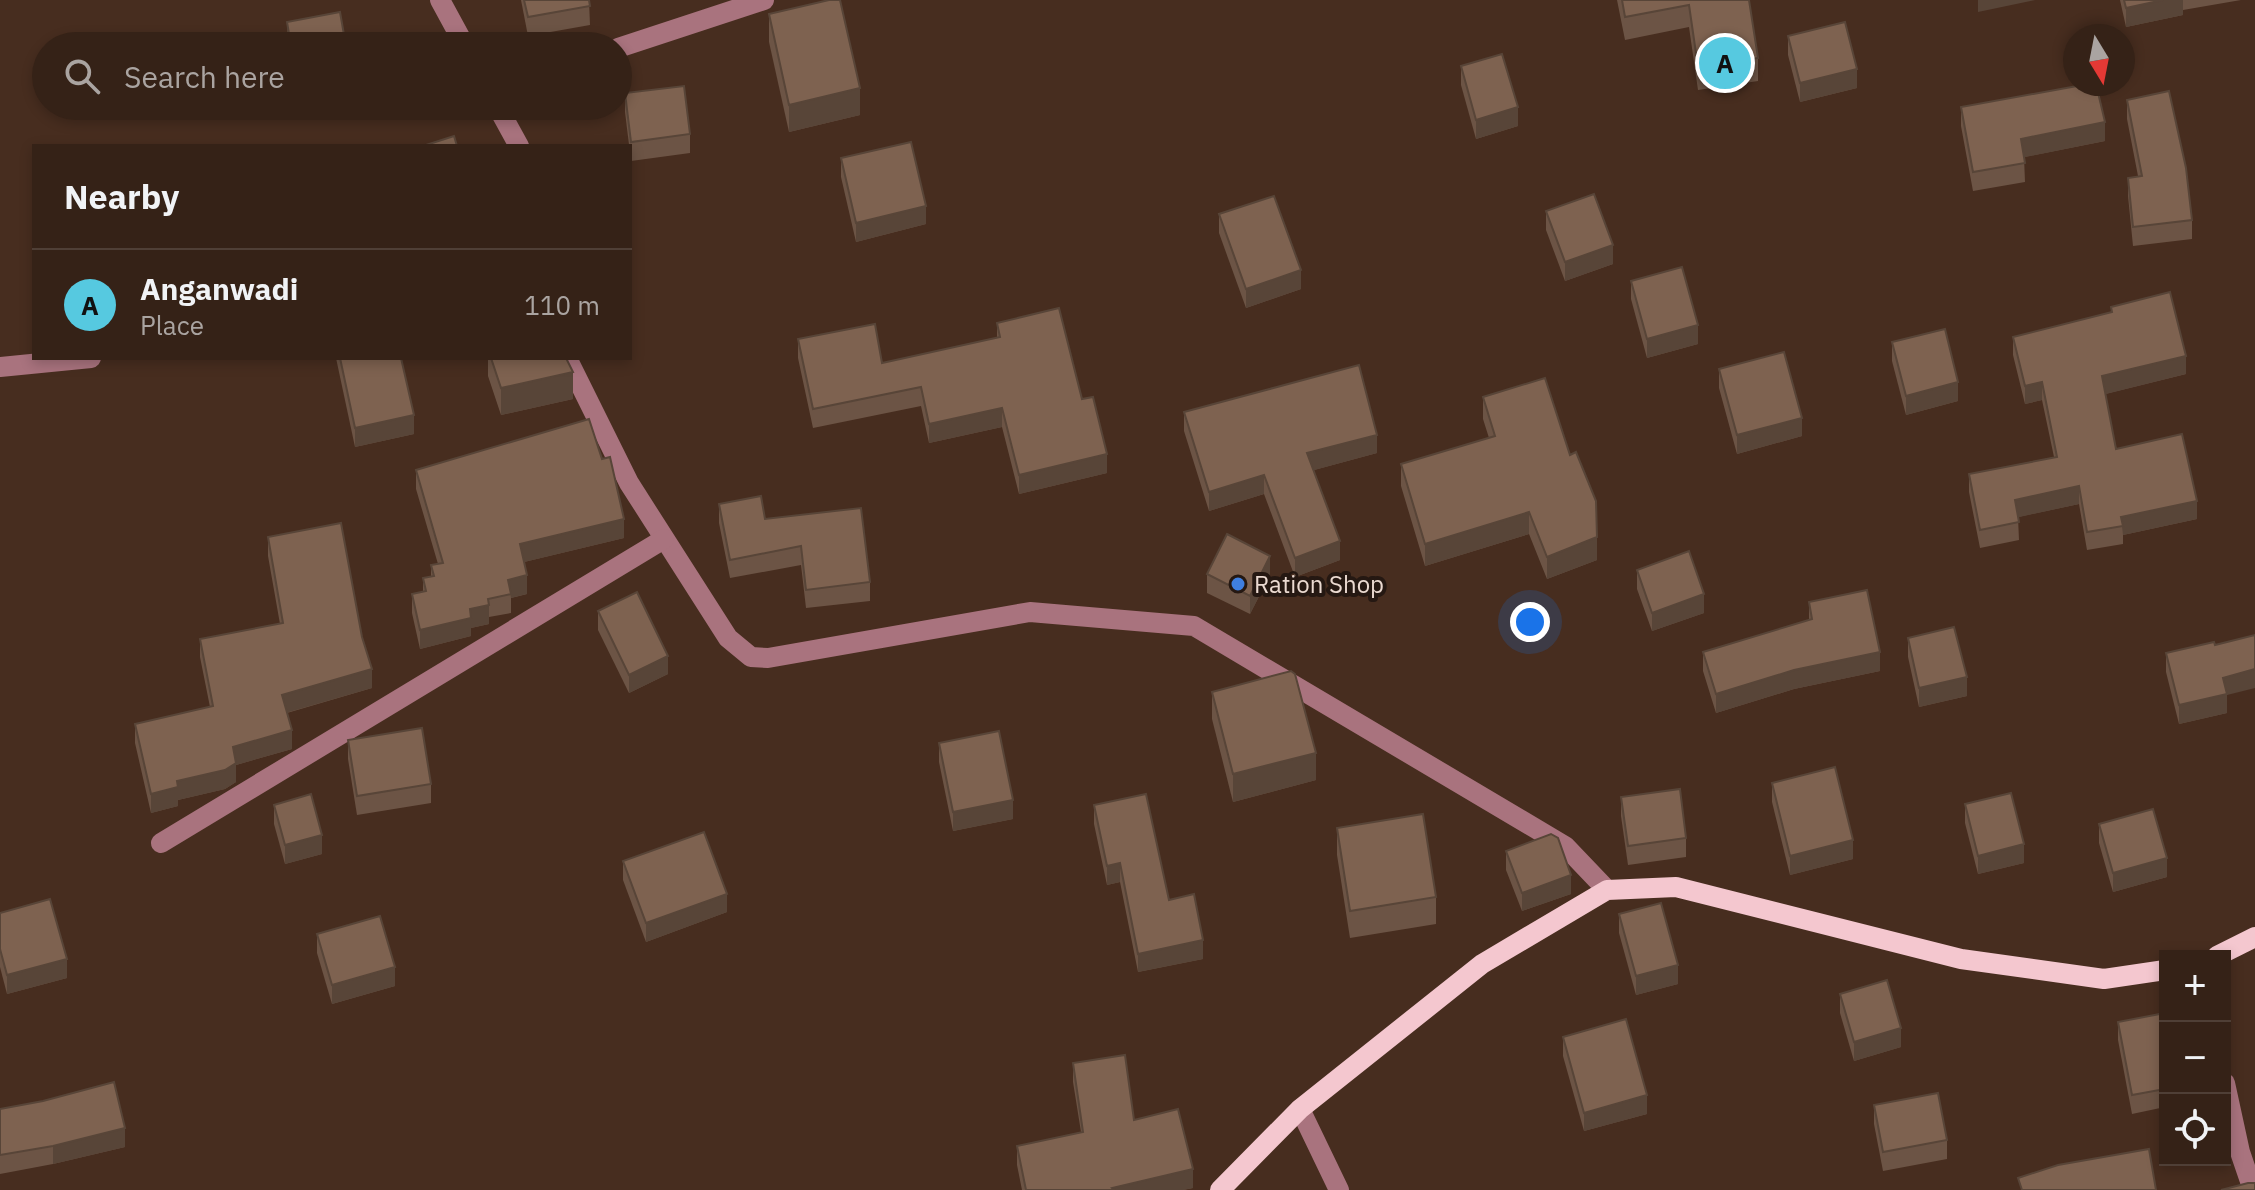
<!DOCTYPE html>
<meta charset="utf-8">
<style>
:root{--surface:#352217;--page:#402f24;--text:#f1f3f6;--muted:#aaa4a1;--line:#4f3f36;--accent:#56c9e0}
body{margin:0;font-family:"IBM Plex Sans",sans-serif;background:var(--page);color:var(--text)}
.controls{position:absolute;right:24px;bottom:24px;display:grid;overflow:hidden;border-radius:0px;box-shadow:0 4px 12px #0003}
.controls button{width:72px;height:72px;display:grid;place-items:center;padding:0;border:0;border-bottom:2px solid var(--line);background:var(--surface);color:var(--text);font:40px sans-serif}
.compass{position:absolute;left:2063px;top:24px;width:72px;height:72px;border-radius:50%;background:var(--surface);box-shadow:0 4px 12px #0003;rotate:170deg}
.you{position:absolute;left:1530px;top:622px;width:28px;height:28px;margin:-20px;border:6px solid #fff;border-radius:50%;background:#1a73e8;box-shadow:0 0 0 12px #1a73e833}
.badge{display:grid;place-items:center;width:52px;height:52px;border-radius:50%;background:var(--accent);color:#111;font-size:26px;font-weight:700}
.pin{position:absolute;translate:-50% -50%;border:4px solid #fff;box-shadow:0 2px 8px #0006}
.list{margin:0;padding:0;list-style:none}
h2{display:flex;justify-content:space-between;align-items:center;height:104px;margin:0;padding:0 32px;font-size:34px}
h2 small{font-size:26px;font-weight:400;color:var(--muted)}
.list li{display:grid;grid-template-columns:52px 1fr auto;gap:24px;align-items:center;box-sizing:border-box;height:112px;padding:0 32px;border-top:2px solid var(--line)}
.list b{display:block;font-size:30px;white-space:nowrap}
.list p{margin:0;font-size:26px;white-space:nowrap;color:var(--muted)}
.list em{font-size:26px;font-style:normal;color:var(--muted)}
.icon{flex:none;width:44px;height:44px;fill:none;stroke:currentColor;stroke-width:2;stroke-linecap:round;stroke-linejoin:round}
.map{position:relative;flex:none;width:2255px;height:1190px;overflow:hidden}
.search{position:absolute;background:var(--surface);box-shadow:0 4px 12px #0003;left:32px;top:32px;width:600px;height:88px;display:flex;align-items:center;gap:20px;box-sizing:border-box;padding:0 28px;border-radius:44px;color:var(--muted);font-size:30px}
.panel{position:absolute;background:var(--surface);box-shadow:0 4px 12px #0003;left:32px;top:144px;width:600px;height:216px;border-radius:0px}
.map>svg:first-child{display:block}
.lines{fill:none;stroke-linecap:round;stroke-linejoin:round}
.minor{stroke:#a9737e;stroke-width:20}
.major{stroke:#f4c7cf;stroke-width:20}
.wall{fill:#6c5445}
.shaded-wall{fill:#584538}
.building{fill:#7e6250;stroke:#584538;stroke-width:2}
.shop-dot{fill:#3f7fe0;stroke:#251812;stroke-width:3}
.labels{text-anchor:middle;dominant-baseline:central;stroke-width:8;stroke-linejoin:round;paint-order:stroke}
.poi-label{font-size:24px;fill:#ebdad1;stroke:#251812;text-anchor:start}
</style>
<div class="map">
<svg width="2255" height="1190" viewBox="0 0 2255 1190">
<rect width="100%" height="100%" fill="#472d1f"/>
<g class="lines">
<g class="minor">
<polyline points="440,0 465,46"/>
<polyline points="618,48 764,0"/>
<polyline points="497,106 519,146"/>
<polyline points="567,358 629,483 728,638 751,657 768,658 1030,612 1194,626 1565,846 1607,890"/>
<polyline points="0,367 91,358"/>
<polyline points="161,843 664,539"/>
<polyline points="2225,1083 2240,1152 2253,1190"/>
<polyline points="1300,1109 1339,1190"/>
</g>
<g class="major">
<polyline points="2217,956 2255,937"/>
<polyline points="1220,1190 1300,1109 1482,964 1607,890 1676,887 1961,959 2104,979 2165,970"/>
</g>
</g>
<g class="wall">
<polygon points="521,0 589,0 590,25 528,36"/>
<polygon points="1617,0 1749,0 1758,58 1758,81 1698,90 1689,27 1625,40"/>
<polygon points="2120,0 2241,0 2183,10 2183,15 2126,27"/>
<polygon points="769,14 860,115 789,132 769,42"/>
<polygon points="287,22 346,46 288,46"/>
<polygon points="1788,36 1857,88 1800,102 1788,55"/>
<polygon points="1461,66 1518,126 1476,139 1461,85"/>
<polygon points="625,93 690,134 690,153 631,161 625,112"/>
<polygon points="2127,100 2192,220 2192,239 2133,246 2128,196 2128,178 2138,176 2127,119"/>
<polygon points="299,106 354,106 354,107 300,116"/>
<polygon points="1961,107 2105,141 2024,157 2025,182 1973,191 1961,126"/>
<polygon points="841,158 926,224 856,242 841,177"/>
<polygon points="1546,211 1613,264 1565,281 1546,230"/>
<polygon points="1219,214 1301,289 1246,308 1219,233"/>
<polygon points="1631,281 1698,344 1647,358 1631,299"/>
<polygon points="2111,307 2186,374 2105,394 2116,449 2197,519 2123,535 2123,544 2087,550 2079,504 2018,517 2019,540 1980,548 1969,492 1969,474 2054,457 2042,400 2025,404 2013,355 2013,337 2111,312"/>
<polygon points="997,323 1082,399 1107,473 1019,494 1002,427 929,443 921,406 813,428 798,358 798,339 882,363 997,338"/>
<polygon points="1892,342 1958,401 1906,415 1892,361"/>
<polygon points="336,358 401,358 414,434 355,447"/>
<polygon points="488,358 566,358 573,399 501,415 488,376"/>
<polygon points="1719,369 1802,436 1737,454 1719,388"/>
<polygon points="1483,397 1597,560 1547,579 1529,534 1425,566 1401,486 1401,464 1489,438 1483,419"/>
<polygon points="1184,412 1377,453 1314,470 1340,560 1295,577 1264,494 1209,511 1184,431"/>
<polygon points="416,470 624,538 524,562 527,594 511,598 511,613 489,617 489,624 471,628 471,636 420,649 412,613 412,594 423,592 423,578 431,576 431,565 438,564 416,489"/>
<polygon points="719,504 765,519 870,582 870,601 806,608 801,565 730,578 719,523"/>
<polygon points="268,537 372,688 287,713 292,749 236,765 236,782 225,789 178,800 178,806 151,813 135,743 135,724 210,707 200,657 200,639 280,624 268,556"/>
<polygon points="1637,570 1704,613 1652,631 1637,589"/>
<polygon points="1207,574 1270,575 1250,614 1207,593"/>
<polygon points="1809,602 1880,671 1794,689 1716,713 1703,671 1703,652 1809,620"/>
<polygon points="598,611 668,674 629,693 598,630"/>
<polygon points="1908,638 1967,696 1919,707 1908,657"/>
<polygon points="2166,653 2227,695 2227,713 2179,724 2166,672"/>
<polygon points="1212,692 1316,780 1233,802 1212,719"/>
<polygon points="348,740 431,784 431,803 357,815 348,759"/>
<polygon points="939,743 1013,819 953,831 939,762"/>
<polygon points="1772,783 1853,859 1790,875 1772,802"/>
<polygon points="1621,797 1686,838 1686,857 1628,865 1621,816"/>
<polygon points="1965,804 2024,863 1978,874 1965,823"/>
<polygon points="274,805 322,854 285,864 274,824"/>
<polygon points="1094,805 1169,900 1203,959 1138,972 1120,882 1107,885 1094,824"/>
<polygon points="2099,824 2167,877 2113,892 2099,843"/>
<polygon points="1337,828 1436,897 1436,924 1350,938 1337,855"/>
<polygon points="1506,851 1571,894 1522,911 1506,870"/>
<polygon points="623,861 727,912 646,942 623,880"/>
<polygon points="0,913 67,978 7,994 0,967"/>
<polygon points="1619,914 1678,984 1636,995 1619,933"/>
<polygon points="317,934 395,986 332,1004 317,953"/>
<polygon points="1840,994 1901,1047 1854,1061 1840,1013"/>
<polygon points="2165,1013 2165,1107 2132,1114 2118,1040 2118,1022"/>
<polygon points="1563,1037 1647,1114 1584,1131 1563,1056"/>
<polygon points="1073,1063 1134,1120 1193,1188 1183,1190 1022,1190 1017,1165 1017,1146 1081,1132 1073,1082"/>
<polygon points="1874,1105 1947,1140 1947,1159 1883,1171 1874,1124"/>
<polygon points="0,1109 125,1147 53,1164 0,1174"/>
</g>
<g class="shaded-wall">
<polygon points="1978,0 2035,0 1978,12"/>
<polygon points="2163,0 2183,0 2183,15 2126,27 2126,8"/>
<polygon points="1857,69 1857,88 1800,102 1800,83"/>
<polygon points="860,88 860,115 789,132 789,105"/>
<polygon points="1518,107 1518,126 1476,139 1476,120"/>
<polygon points="2105,122 2105,141 2021,158 2021,139"/>
<polygon points="926,206 926,224 856,242 856,223"/>
<polygon points="1613,245 1613,264 1565,281 1565,262"/>
<polygon points="1301,270 1301,289 1246,308 1246,289"/>
<polygon points="1698,325 1698,344 1647,358 1647,339"/>
<polygon points="2186,356 2186,374 2102,395 2102,376"/>
<polygon points="573,372 573,399 501,415 501,388"/>
<polygon points="1958,382 1958,401 1906,415 1906,396"/>
<polygon points="2042,382 2042,400 2025,404 2025,386"/>
<polygon points="1002,408 1002,427 929,443 929,424"/>
<polygon points="414,415 414,434 355,447 355,428"/>
<polygon points="1802,418 1802,436 1737,454 1737,435"/>
<polygon points="1377,435 1377,453 1307,472 1307,453"/>
<polygon points="1107,454 1107,473 1019,494 1019,475"/>
<polygon points="1264,475 1264,494 1209,511 1209,492"/>
<polygon points="2079,486 2079,504 2015,518 2015,500"/>
<polygon points="2197,501 2197,519 2123,535 2121,517"/>
<polygon points="1529,512 1529,534 1425,566 1425,544"/>
<polygon points="624,519 624,538 520,563 520,544"/>
<polygon points="1597,537 1597,560 1547,579 1547,557"/>
<polygon points="1340,541 1340,560 1295,577 1295,558"/>
<polygon points="1270,556 1270,575 1250,614 1250,596"/>
<polygon points="527,575 527,594 511,598 508,580"/>
<polygon points="1704,594 1704,613 1652,631 1652,613"/>
<polygon points="489,605 489,624 471,628 471,636 420,649 420,630 470,609"/>
<polygon points="1880,652 1880,671 1794,689 1716,713 1716,694 1794,670"/>
<polygon points="668,656 668,674 629,693 629,675"/>
<polygon points="372,669 372,688 282,714 282,695"/>
<polygon points="2255,669 2255,688 2227,695 2227,713 2179,724 2179,705 2223,678"/>
<polygon points="1967,677 1967,696 1919,707 1919,688"/>
<polygon points="292,730 292,749 236,765 236,782 225,789 178,800 178,806 151,813 151,794 177,781 233,747"/>
<polygon points="1316,753 1316,780 1233,802 1233,774"/>
<polygon points="1013,800 1013,819 953,831 953,812"/>
<polygon points="322,835 322,854 285,864 285,845"/>
<polygon points="1853,840 1853,859 1790,875 1790,856"/>
<polygon points="2024,844 2024,863 1978,874 1978,856"/>
<polygon points="2167,858 2167,877 2113,892 2113,873"/>
<polygon points="1120,863 1120,882 1107,885 1107,866"/>
<polygon points="1571,875 1571,894 1522,911 1522,893"/>
<polygon points="727,894 727,912 646,942 646,923"/>
<polygon points="1203,940 1203,959 1138,972 1138,954"/>
<polygon points="67,959 67,978 7,994 7,975"/>
<polygon points="1678,965 1678,984 1636,995 1636,976"/>
<polygon points="395,967 395,986 332,1004 332,985"/>
<polygon points="1901,1028 1901,1047 1854,1061 1854,1042"/>
<polygon points="1647,1095 1647,1114 1584,1131 1584,1113"/>
<polygon points="125,1128 125,1147 53,1164 53,1146"/>
<polygon points="1193,1169 1193,1188 1183,1190 1112,1190 1112,1188"/>
</g>
<g class="building">
<polygon points="524,0 589,0 590,6 528,17"/>
<polygon points="829,0 840,0 860,88 789,105 769,14"/>
<polygon points="1622,0 1749,0 1758,58 1698,67 1689,5 1625,17"/>
<polygon points="2124,0 2163,0 2126,8"/>
<polygon points="340,12 346,46 291,46 287,22"/>
<polygon points="1845,22 1857,69 1800,83 1788,36"/>
<polygon points="1502,54 1518,107 1476,120 1461,66"/>
<polygon points="2088,84 2096,84 2105,122 2021,139 2025,163 1973,172 1961,107"/>
<polygon points="684,86 690,134 631,142 625,93"/>
<polygon points="2169,91 2186,168 2192,220 2133,227 2128,178 2142,176 2127,100"/>
<polygon points="454,136 457,146 423,146"/>
<polygon points="911,142 926,206 856,223 841,158"/>
<polygon points="1594,194 1613,245 1565,262 1546,211"/>
<polygon points="1274,196 1301,270 1246,289 1219,214"/>
<polygon points="1682,267 1698,325 1647,339 1631,281"/>
<polygon points="2170,292 2186,356 2102,376 2116,449 2182,434 2197,501 2121,517 2123,526 2087,532 2079,486 2015,500 2019,522 1980,530 1969,474 2057,457 2042,382 2025,386 2013,337 2112,312 2111,307"/>
<polygon points="1059,308 1082,399 1093,397 1107,454 1019,475 1002,408 929,424 921,387 813,409 798,339 875,324 882,363 1000,337 997,323"/>
<polygon points="1945,329 1958,382 1906,396 1892,342"/>
<polygon points="1784,352 1802,418 1737,435 1719,369"/>
<polygon points="340,358 401,358 414,415 355,428"/>
<polygon points="491,358 566,358 573,372 501,388"/>
<polygon points="1359,365 1377,435 1307,453 1340,541 1295,558 1264,475 1209,492 1184,412"/>
<polygon points="1545,378 1570,455 1576,452 1596,501 1597,537 1547,557 1529,512 1425,544 1401,464 1495,436 1483,397"/>
<polygon points="589,419 602,459 610,457 624,519 520,544 527,575 508,580 511,594 488,599 489,605 470,609 471,618 420,630 412,594 426,591 423,578 434,576 431,565 443,563 416,470"/>
<polygon points="761,496 765,519 861,508 870,582 806,590 801,546 730,560 719,504"/>
<polygon points="341,523 362,637 372,669 282,695 292,730 233,747 236,763 225,770 177,781 178,787 151,794 135,724 213,706 200,639 283,623 268,537"/>
<polygon points="1227,534 1270,556 1250,596 1207,574"/>
<polygon points="1689,551 1704,594 1652,613 1637,570"/>
<polygon points="1867,590 1880,652 1794,670 1716,694 1703,652 1812,619 1809,602"/>
<polygon points="637,592 668,656 629,675 598,611"/>
<polygon points="1954,627 1967,677 1919,688 1908,638"/>
<polygon points="2255,635 2255,669 2223,678 2227,694 2179,705 2166,653 2214,642 2215,645"/>
<polygon points="1291,671 1295,674 1316,753 1233,774 1212,692"/>
<polygon points="422,728 431,784 357,796 348,740"/>
<polygon points="999,731 1013,800 953,812 939,743"/>
<polygon points="1835,767 1853,840 1790,856 1772,783"/>
<polygon points="1680,789 1686,838 1628,846 1621,797"/>
<polygon points="2011,793 2024,844 1978,856 1965,804"/>
<polygon points="311,794 322,835 285,845 274,805"/>
<polygon points="1146,794 1169,900 1194,894 1203,940 1138,954 1120,863 1107,866 1094,805"/>
<polygon points="2153,809 2167,858 2113,873 2099,824"/>
<polygon points="1423,814 1436,897 1350,911 1337,828"/>
<polygon points="704,832 727,894 646,923 623,861"/>
<polygon points="1551,834 1558,838 1571,875 1522,893 1506,851"/>
<polygon points="50,899 67,959 7,975 0,949 0,913"/>
<polygon points="1661,903 1678,965 1636,976 1619,914"/>
<polygon points="380,916 395,967 332,985 317,934"/>
<polygon points="1887,980 1901,1028 1854,1042 1840,994"/>
<polygon points="2165,1013 2165,1089 2132,1095 2118,1022"/>
<polygon points="1626,1019 1647,1095 1584,1113 1563,1037"/>
<polygon points="1125,1055 1134,1120 1178,1109 1193,1169 1112,1188 1114,1190 1026,1190 1017,1146 1083,1132 1073,1063"/>
<polygon points="114,1082 125,1128 53,1146 0,1155 0,1109 43,1101"/>
<polygon points="1938,1093 1947,1140 1883,1152 1874,1105"/>
<polygon points="2149,1149 2156,1190 2022,1190 2018,1178 2058,1165"/>
<polygon points="2248,1183 2255,1183 2255,1190 2221,1190"/>
</g>
<circle class="shop-dot" cx="1238" cy="584" r="8"/>
<g class="labels">
<g class="poi-label">
<text x="1254" y="584">Ration Shop</text>
</g>
</g>
</svg>
<div class="controls">
<button>+</button>
<button>−</button>
<button><svg class="icon" aria-label="locate" viewBox="0 0 24 24"><circle cx="12" cy="12" r="6"/><path d="M12 2v4M12 18v4M2 12h4M18 12h4"/></svg></button>
</div>
<svg class="compass" viewBox="-18 -18 36 36"><path d="M0-13l5 13h-10z" fill="#e53935"/><path d="M0 13l5-13h-10z" fill="#aaa4a1"/></svg>
<div class="you"></div>
<div class="pin badge" style="left:1725px;top:63px">A</div>
<div class="search"><svg class="icon" aria-label="search" viewBox="0 0 24 24"><circle cx="10" cy="10" r="6"/><path d="M15 15l6 6"/></svg>Search here</div>
<section class="panel">
<h2>Nearby<small></small></h2>
<ul class="list">
<li><span class="badge">A</span><div><b>Anganwadi</b><p>Place</p></div><em>110 m</em></li>
</ul>
</section>
</div>
